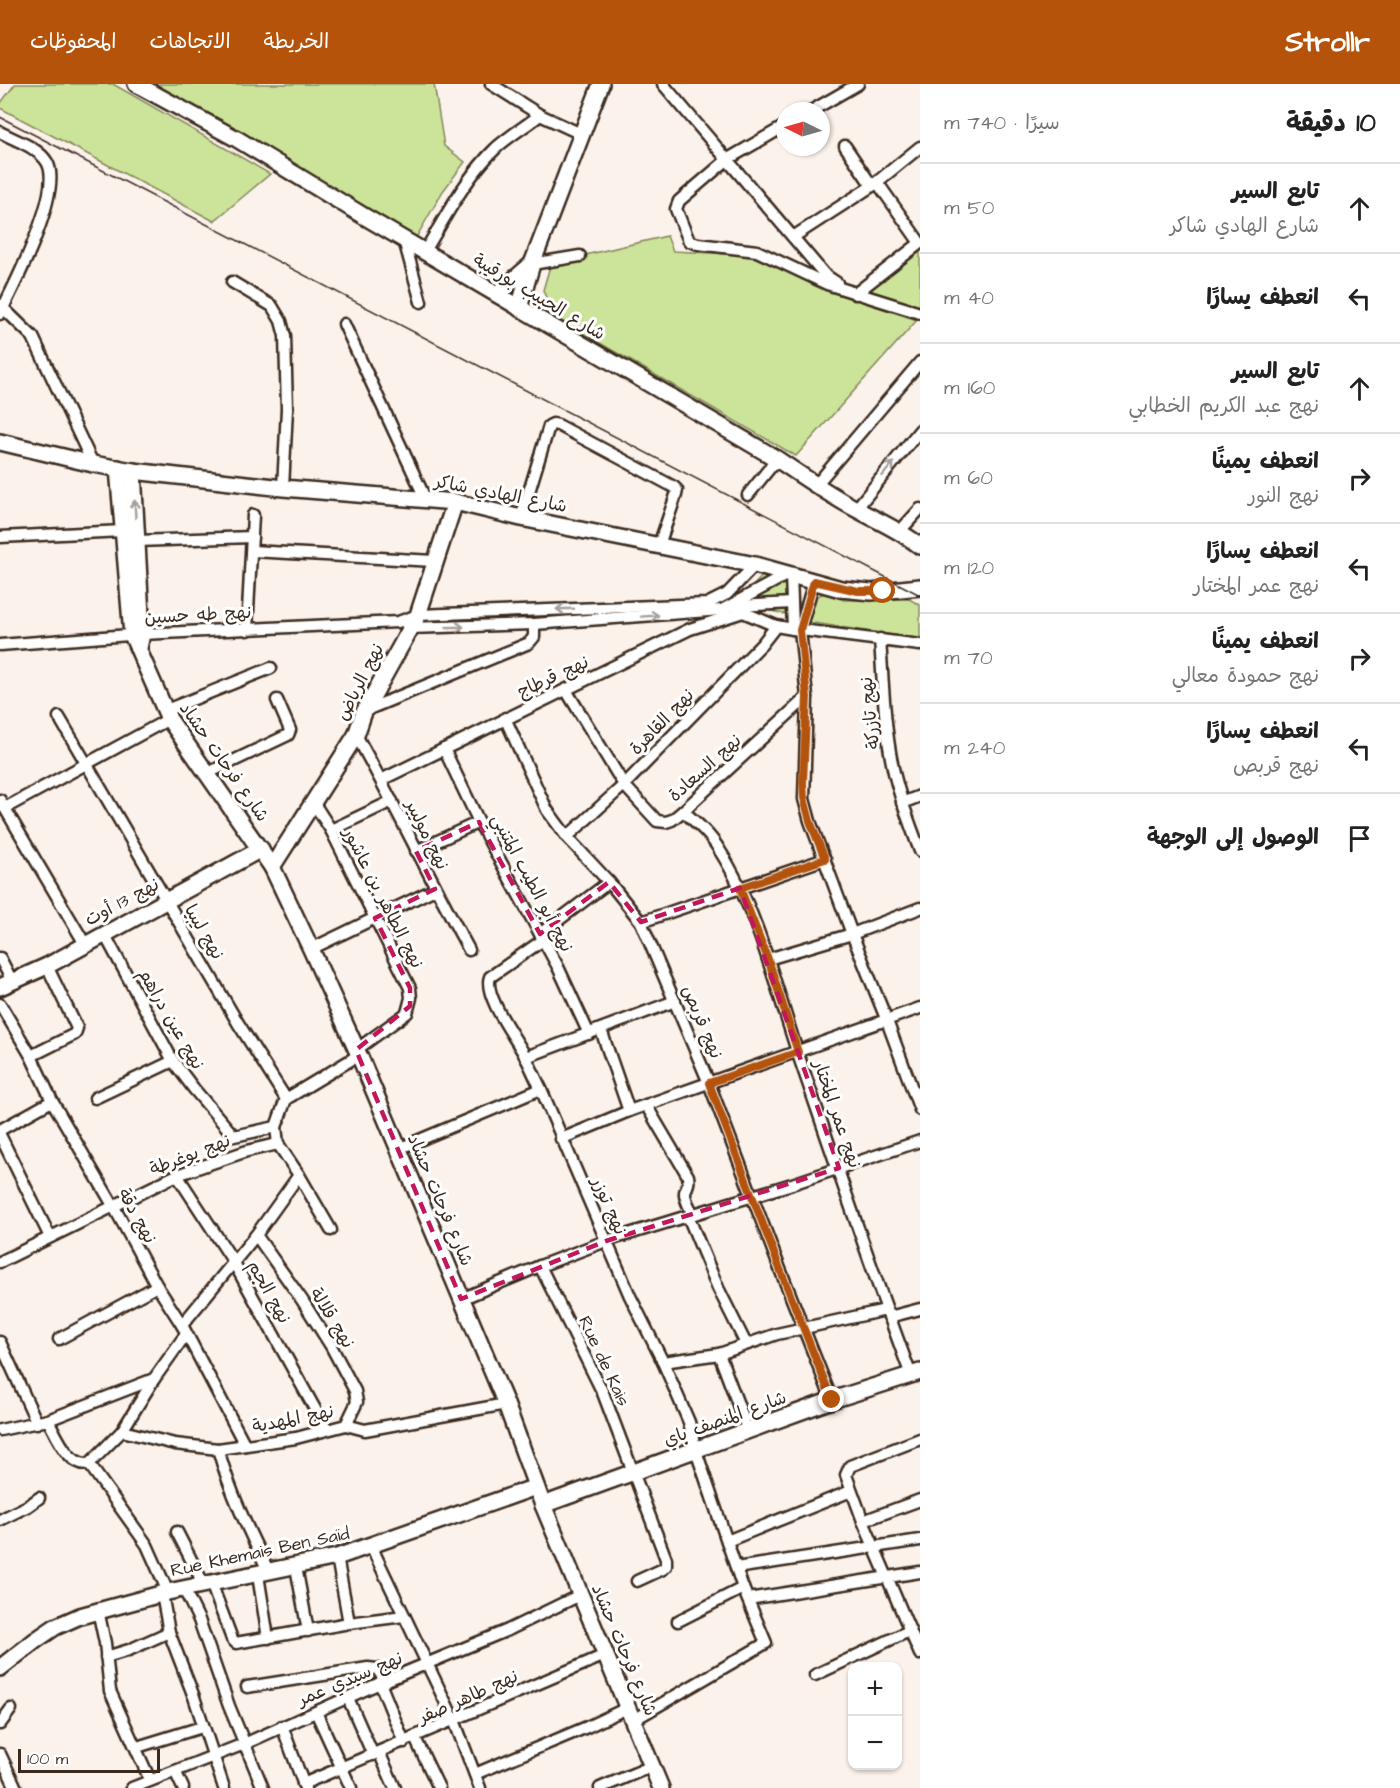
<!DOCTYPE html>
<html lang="ar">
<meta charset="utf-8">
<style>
:root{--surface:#fff;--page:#f2f2f2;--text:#222;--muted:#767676;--line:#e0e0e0;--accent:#b45309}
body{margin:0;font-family:"Architects Daughter","Playpen Sans Arabic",sans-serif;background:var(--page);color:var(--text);direction:rtl}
.controls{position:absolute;right:18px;bottom:18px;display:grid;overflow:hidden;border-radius:12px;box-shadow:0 2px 4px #0004}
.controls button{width:54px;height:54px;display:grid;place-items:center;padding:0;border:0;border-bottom:2px solid var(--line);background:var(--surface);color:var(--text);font:30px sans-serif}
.compass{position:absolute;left:776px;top:18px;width:54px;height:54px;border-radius:50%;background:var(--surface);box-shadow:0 2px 4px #0004;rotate:275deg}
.scale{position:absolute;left:18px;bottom:15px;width:142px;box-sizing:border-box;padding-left:6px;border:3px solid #3b2a1e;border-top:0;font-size:16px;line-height:21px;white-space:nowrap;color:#3b2a1e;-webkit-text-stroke:4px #fff;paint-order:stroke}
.stop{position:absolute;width:18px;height:18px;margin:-14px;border:4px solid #b45309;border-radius:50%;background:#fff}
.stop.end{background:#b45309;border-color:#fff;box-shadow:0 2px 6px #0008}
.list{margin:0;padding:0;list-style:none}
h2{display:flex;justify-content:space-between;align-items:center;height:78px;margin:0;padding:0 24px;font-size:26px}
h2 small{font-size:20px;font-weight:400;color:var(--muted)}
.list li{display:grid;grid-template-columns:39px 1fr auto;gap:18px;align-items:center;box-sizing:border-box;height:90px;padding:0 24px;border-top:2px solid var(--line)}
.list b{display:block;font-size:22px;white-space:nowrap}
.list p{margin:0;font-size:20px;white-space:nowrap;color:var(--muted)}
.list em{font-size:20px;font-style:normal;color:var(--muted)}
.icon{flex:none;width:33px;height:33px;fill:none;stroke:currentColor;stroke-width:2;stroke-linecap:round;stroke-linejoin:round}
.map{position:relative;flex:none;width:920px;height:1704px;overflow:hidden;direction:ltr}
header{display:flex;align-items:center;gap:36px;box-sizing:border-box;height:84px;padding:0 30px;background:var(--accent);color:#fff}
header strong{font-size:28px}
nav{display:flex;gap:33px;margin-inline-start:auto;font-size:21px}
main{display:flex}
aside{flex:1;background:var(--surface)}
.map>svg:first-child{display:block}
.green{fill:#cce499;stroke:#84875c;stroke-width:1.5}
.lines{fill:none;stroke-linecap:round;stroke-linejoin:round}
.street-casing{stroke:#3b2a1e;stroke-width:15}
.secondary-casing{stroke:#3b2a1e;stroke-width:20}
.street{stroke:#fff;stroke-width:10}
.secondary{stroke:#fff;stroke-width:15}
.tram{stroke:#3b2a1e;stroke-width:1.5}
.oneway{stroke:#a79f9a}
.route{stroke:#b45309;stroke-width:8}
.marked{fill:none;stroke:#c2185b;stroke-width:4.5;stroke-dasharray:12 8;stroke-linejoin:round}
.labels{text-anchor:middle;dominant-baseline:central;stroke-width:6;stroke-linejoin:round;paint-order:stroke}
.street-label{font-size:18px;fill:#3b2a1e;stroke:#fff}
</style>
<header>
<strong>Strollr</strong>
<nav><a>الخريطة</a><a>الاتجاهات</a><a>المحفوظات</a></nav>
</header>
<main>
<aside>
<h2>10 دقيقة<small>سيرًا · 740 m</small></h2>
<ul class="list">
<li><svg class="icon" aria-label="ahead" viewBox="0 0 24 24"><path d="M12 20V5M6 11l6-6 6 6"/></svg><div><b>تابع السير</b><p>شارع الهادي شاكر</p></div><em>50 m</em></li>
<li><svg class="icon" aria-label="left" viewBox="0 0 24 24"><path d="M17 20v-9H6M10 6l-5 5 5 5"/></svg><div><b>انعطف يسارًا</b></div><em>40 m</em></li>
<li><svg class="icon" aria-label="ahead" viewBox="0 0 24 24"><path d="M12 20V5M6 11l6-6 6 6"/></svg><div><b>تابع السير</b><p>نهج عبد الكريم الخطابي</p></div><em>160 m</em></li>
<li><svg class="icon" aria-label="right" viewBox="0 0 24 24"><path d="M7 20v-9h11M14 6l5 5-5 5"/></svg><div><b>انعطف يمينًا</b><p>نهج النور</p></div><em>60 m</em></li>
<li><svg class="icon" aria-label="left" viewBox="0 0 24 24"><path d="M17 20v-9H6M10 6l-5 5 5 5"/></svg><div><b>انعطف يسارًا</b><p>نهج عمر المختار</p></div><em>120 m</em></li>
<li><svg class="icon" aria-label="right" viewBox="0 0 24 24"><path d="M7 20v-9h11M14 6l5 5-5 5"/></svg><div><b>انعطف يمينًا</b><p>نهج حمودة معالي</p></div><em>70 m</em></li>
<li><svg class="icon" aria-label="left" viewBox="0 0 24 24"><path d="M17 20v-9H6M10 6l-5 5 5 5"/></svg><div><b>انعطف يسارًا</b><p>نهج قربص</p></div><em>240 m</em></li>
<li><svg class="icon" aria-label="arrive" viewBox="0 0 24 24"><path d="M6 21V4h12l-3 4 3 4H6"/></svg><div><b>الوصول إلى الوجهة</b></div></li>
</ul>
</aside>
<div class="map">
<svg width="920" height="1704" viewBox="0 0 920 1704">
<rect width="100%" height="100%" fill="#fcf2ec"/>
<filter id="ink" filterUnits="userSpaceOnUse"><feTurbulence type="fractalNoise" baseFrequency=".0167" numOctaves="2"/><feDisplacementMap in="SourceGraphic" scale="12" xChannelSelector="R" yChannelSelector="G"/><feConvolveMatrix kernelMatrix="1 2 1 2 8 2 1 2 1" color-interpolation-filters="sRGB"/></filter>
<g filter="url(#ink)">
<g class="green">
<polygon points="15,0 113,0 270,90 214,137 0,24 0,20"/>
<polygon points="152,0 434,0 444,62 465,78 443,107 413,159 150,3"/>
<polygon points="667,152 673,167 749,171 828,206 917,236 796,372 553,232 543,206 551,179"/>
<polygon points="920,168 920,224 866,205"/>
<polygon points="762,492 797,501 784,530 758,524 744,512"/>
<polygon points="824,509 844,516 909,515 920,521 920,555 807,538 814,514"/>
</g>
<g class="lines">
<defs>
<g id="street">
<polyline points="491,0 540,31 581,50"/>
<polyline points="663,0 825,191 837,199"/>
<polyline points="811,27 858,0"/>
<polyline points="785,42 728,75 679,117 676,125 689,157 698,160 757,167 827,200 920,229"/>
<path d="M0 48C14 56 38 63 47 78 64 106 14 202 0 230"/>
<polyline points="845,62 872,102"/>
<polyline points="877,98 920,159"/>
<polyline points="793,153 872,102 920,63"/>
<polyline points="404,156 421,218"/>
<path d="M425 167C446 132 466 93 496 64 509 52 526 42 540 31"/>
<polyline points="532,180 580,172"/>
<polyline points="232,198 272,222 281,237 285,252 287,325 283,404"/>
<polyline points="855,210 920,159"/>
<polyline points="0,221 33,253 93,380"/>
<polyline points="344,240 425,414"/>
<polyline points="816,401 920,278"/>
<polyline points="748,411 777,375"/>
<polyline points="856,425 920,346"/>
<polyline points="521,434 549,342 553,340 558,341 674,403 677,406 676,411 659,461"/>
<polyline points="900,447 920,425"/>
<polyline points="0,453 123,447"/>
<polyline points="137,457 252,453"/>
<polyline points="252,467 434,477"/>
<polyline points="791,491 793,545"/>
<polyline points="814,497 800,546 807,613 804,715 810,737 852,850 887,937 920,1026"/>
<polyline points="737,522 792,519"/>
<polyline points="738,524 743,528 776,542 793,545 920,561"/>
<polyline points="407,542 410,544 534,540 722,526 788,490"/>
<polyline points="247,546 253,431"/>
<path d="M880 555C883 598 884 642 893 684 899 713 910 740 920 767"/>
<polyline points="0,561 142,550 398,538 418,531 707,520 727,510 755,481"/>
<polyline points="566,606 624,701 657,737 666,738 672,736 683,727 807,613"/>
<polyline points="164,627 271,584"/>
<polyline points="364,627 529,559 534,553 534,540"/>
<polyline points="59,633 238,939 286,1015"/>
<polyline points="505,634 547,726 567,753 609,798 641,838 709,999 780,1185 832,1316"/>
<path d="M356 651C396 722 430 795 469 866"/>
<polyline points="444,665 479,738 558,883 589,950"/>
<polyline points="208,689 288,651 290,646 277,616"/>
<polyline points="381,696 690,545 743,528"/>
<polyline points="0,716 85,860"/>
<polyline points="313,718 331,746 410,904 411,914 407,929 356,966"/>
<polyline points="902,719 920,712"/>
<polyline points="5,724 169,635"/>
<path d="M683 727C697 739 711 751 720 767 757 825 776 904 798 970 835 1077 871 1185 911 1291"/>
<polyline points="331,746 392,717"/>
<polyline points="567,753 624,701 762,560 776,542"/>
<polyline points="416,767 479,738"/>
<polyline points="641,838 825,775"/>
<polyline points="540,850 609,798"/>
<polyline points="105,851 173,977 194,1005 234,1052 276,1043"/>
<path d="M543 856 490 893C483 911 515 953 524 970 530 981 535 993 541 1005L630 1212 663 1278 689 1338 696 1367 743 1504 678 1537"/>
<polyline points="311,865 435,805"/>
<polyline points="0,874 12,897"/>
<polyline points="768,875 852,850 920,824"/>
<polyline points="0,920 31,972 52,1017 114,1123 157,1202 182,1241 245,1361"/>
<polyline points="601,946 629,1027"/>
<polyline points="31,972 75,950 77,944 47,882"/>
<polyline points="526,973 675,917"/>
<polyline points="95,1014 173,977"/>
<path d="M646 1021 688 1092C690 1100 687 1101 685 1108 684 1115 690 1124 693 1130"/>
<polyline points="0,1046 52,1017"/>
<polyline points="0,1051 50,1153"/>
<polyline points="561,1055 629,1027 920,924"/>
<polyline points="278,1060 276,1043 286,1015 359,971"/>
<polyline points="278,1060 299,1091 331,1146"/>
<polyline points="398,1065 541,1005"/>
<polyline points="177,1091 233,1177 326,1345"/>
<polyline points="688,1132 718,1204 746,1260"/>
<polyline points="256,1151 302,1216 331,1262 355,1307 357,1318 346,1341"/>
<polyline points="0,1178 177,1091 247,1067 278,1060"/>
<polyline points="540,1182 603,1309 666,1475 666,1482 663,1485 637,1497"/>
<polyline points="461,1215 540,1182 606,1157 792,1100 920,1057"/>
<polyline points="889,1233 920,1225"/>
<polyline points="182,1241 256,1151 299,1091"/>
<polyline points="59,1255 157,1202"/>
<polyline points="0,1258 37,1339"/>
<polyline points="719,1270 748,1347"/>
<polyline points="663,1278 719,1270 777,1250 886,1226"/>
<polyline points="48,1336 154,1295"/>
<path d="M0 1346 48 1336C57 1352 68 1382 89 1380L122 1347 154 1295 186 1250"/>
<polyline points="122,1347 175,1360 218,1365 296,1354 346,1341 365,1346 506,1320"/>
<polyline points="920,1355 850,1382 846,1391 863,1437 920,1570"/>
<path d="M218 1365C230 1408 249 1448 269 1488"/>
<polyline points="89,1380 147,1461 168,1508"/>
<polyline points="0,1436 28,1422 39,1414"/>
<polyline points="863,1437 920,1416"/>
<polyline points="177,1448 204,1501"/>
<polyline points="727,1457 851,1407"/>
<polyline points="371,1462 454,1636 480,1704"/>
<polyline points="337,1473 349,1539"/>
<polyline points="296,1483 308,1547"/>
<polyline points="736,1484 920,1456"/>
<polyline points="258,1491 268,1554"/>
<polyline points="211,1499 232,1555 236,1559 349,1539 404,1532"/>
<polyline points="184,1505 199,1536 229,1622 263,1704"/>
<polyline points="162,1510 169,1548 194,1613 224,1704"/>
<polyline points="748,1515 920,1488"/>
<polyline points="98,1526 105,1559 110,1607 150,1696"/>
<polyline points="106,1573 129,1566 169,1548"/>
<polyline points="815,1591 909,1547"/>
<polyline points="380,1599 404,1658"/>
<polyline points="247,1603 368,1584 377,1585 386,1597"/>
<polyline points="348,1614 373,1671"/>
<polyline points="316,1628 351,1704"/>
<polyline points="632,1637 766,1559 743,1504"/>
<polyline points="0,1640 11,1625"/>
<polyline points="282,1642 305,1704"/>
<polyline points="415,1654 439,1704"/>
<polyline points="137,1663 202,1643"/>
<polyline points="379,1668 395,1704"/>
<polyline points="0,1670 16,1704"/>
<polyline points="175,1687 183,1704"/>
<polyline points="475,1690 587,1643 627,1624"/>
<polyline points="303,1700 605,1571"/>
<polyline points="132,1704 244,1660 380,1599 508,1546 580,1511"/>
<polyline points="600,1704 652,1682"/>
</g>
<g id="secondary">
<path d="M136 0 237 55 362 131 777 375C802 392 828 410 856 425 878 437 900 446 920 462"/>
<polyline points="497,210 532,180"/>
<polyline points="519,224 532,180 601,0"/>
<polyline points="0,358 93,380 133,387 283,404 455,418 521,434 755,481 841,505 871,508 920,503"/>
<polyline points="118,384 132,551 169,635 272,783 311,865 359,971 506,1320 543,1421 661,1704"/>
<polyline points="133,387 142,550 139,564"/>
<polyline points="272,783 356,651 364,628 418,531 455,418"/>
<polyline points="0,903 47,882 261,765"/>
<polyline points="543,1421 832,1316 920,1288"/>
<polyline points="0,1584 36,1556 55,1543 80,1532 168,1508 337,1473 536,1403"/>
</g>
</defs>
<use href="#street" class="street-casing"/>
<use href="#secondary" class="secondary-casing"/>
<use href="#street" class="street"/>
<use href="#secondary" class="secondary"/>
<polyline class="tram" points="0,33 920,511"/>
</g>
<defs><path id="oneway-shaft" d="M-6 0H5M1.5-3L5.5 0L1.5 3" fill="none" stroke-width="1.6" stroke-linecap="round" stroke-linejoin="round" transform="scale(1.5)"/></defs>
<g class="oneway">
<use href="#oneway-shaft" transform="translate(888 385) rotate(-51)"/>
<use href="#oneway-shaft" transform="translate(135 425) rotate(-93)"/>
<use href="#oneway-shaft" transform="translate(565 525) rotate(178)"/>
<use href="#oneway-shaft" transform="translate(650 532) rotate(-4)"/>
<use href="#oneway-shaft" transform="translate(455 543) rotate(-2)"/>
</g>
</g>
<g class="lines" filter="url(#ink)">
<polyline class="route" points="832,1316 780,1185 709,999 798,968 768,875 740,804 825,775 810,737 804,714 803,698 807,613 800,546 814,497 858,507 883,507"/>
</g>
<path class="marked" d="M479 738 540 850 609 798 641 838 740 804 839 1084 606 1157 461 1215 356 966 410 922V904L375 834 435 805 416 767Z"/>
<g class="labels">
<g class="street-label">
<text transform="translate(539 213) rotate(31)">شارع الحبيب بورقيبة</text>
<text transform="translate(501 410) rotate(11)">شارع الهادي شاكر</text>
<text transform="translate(198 531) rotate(-3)">نهج طه حسين</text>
<text transform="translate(553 593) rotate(-25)">نهج قرطاج</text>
<text transform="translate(360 598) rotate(-63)">نهج الرياض</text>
<text transform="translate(870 629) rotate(-96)">نهج تازركة</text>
<text transform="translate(662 638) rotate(-46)">نهج القاهرة</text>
<text transform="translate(224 678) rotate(55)">شارع فرحات حشاد</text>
<text transform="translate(705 684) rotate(-42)">نهج السعادة</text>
<text transform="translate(427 751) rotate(64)">نهج موليير</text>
<text transform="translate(532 799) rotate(62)">نهج أبو الطيب المتنبي</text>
<text transform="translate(383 814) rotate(63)">نهج الطاهر بن عاشور</text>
<text transform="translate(122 818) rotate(-28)">نهج 13 أوت</text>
<text transform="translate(204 848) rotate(60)">نهج ليبيا</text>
<text transform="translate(171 935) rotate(60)">نهج عين دراهم</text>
<text transform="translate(702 938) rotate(67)">نهج قربص</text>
<text transform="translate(837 1030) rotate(71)">نهج عمر المختار</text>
<text transform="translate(190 1071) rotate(-21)">نهج يوغرطة</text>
<text transform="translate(440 1116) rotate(67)">شارع فرحات حشاد</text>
<text transform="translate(609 1122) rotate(66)">نهج توزر</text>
<text transform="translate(137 1132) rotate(61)">نهج دقة</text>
<text transform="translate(269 1208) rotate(61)">نهج الجم</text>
<text transform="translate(332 1234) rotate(58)">نهج قلالة</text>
<text transform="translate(604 1277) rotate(65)">Rue de Kais</text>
<text transform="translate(293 1335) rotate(-11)">نهج المهدية</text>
<text transform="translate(725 1335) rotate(-20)">شارع المنصف باي</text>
<text transform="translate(260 1468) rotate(-12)">Rue Khemais Ben Saïd</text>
<text transform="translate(624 1566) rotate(67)">شارع فرحات حشاد</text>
<text transform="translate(350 1595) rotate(-23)">نهج سيدي عمر</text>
<text transform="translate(468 1613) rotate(-24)">نهج طاهر صفر</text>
</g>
</g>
</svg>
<div class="controls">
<button>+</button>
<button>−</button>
</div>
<svg class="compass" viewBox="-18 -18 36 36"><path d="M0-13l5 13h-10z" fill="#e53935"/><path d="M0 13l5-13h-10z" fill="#767676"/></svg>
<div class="scale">100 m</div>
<div class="stop" style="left:883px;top:507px"></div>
<div class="stop end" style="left:832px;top:1316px"></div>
</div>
</main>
